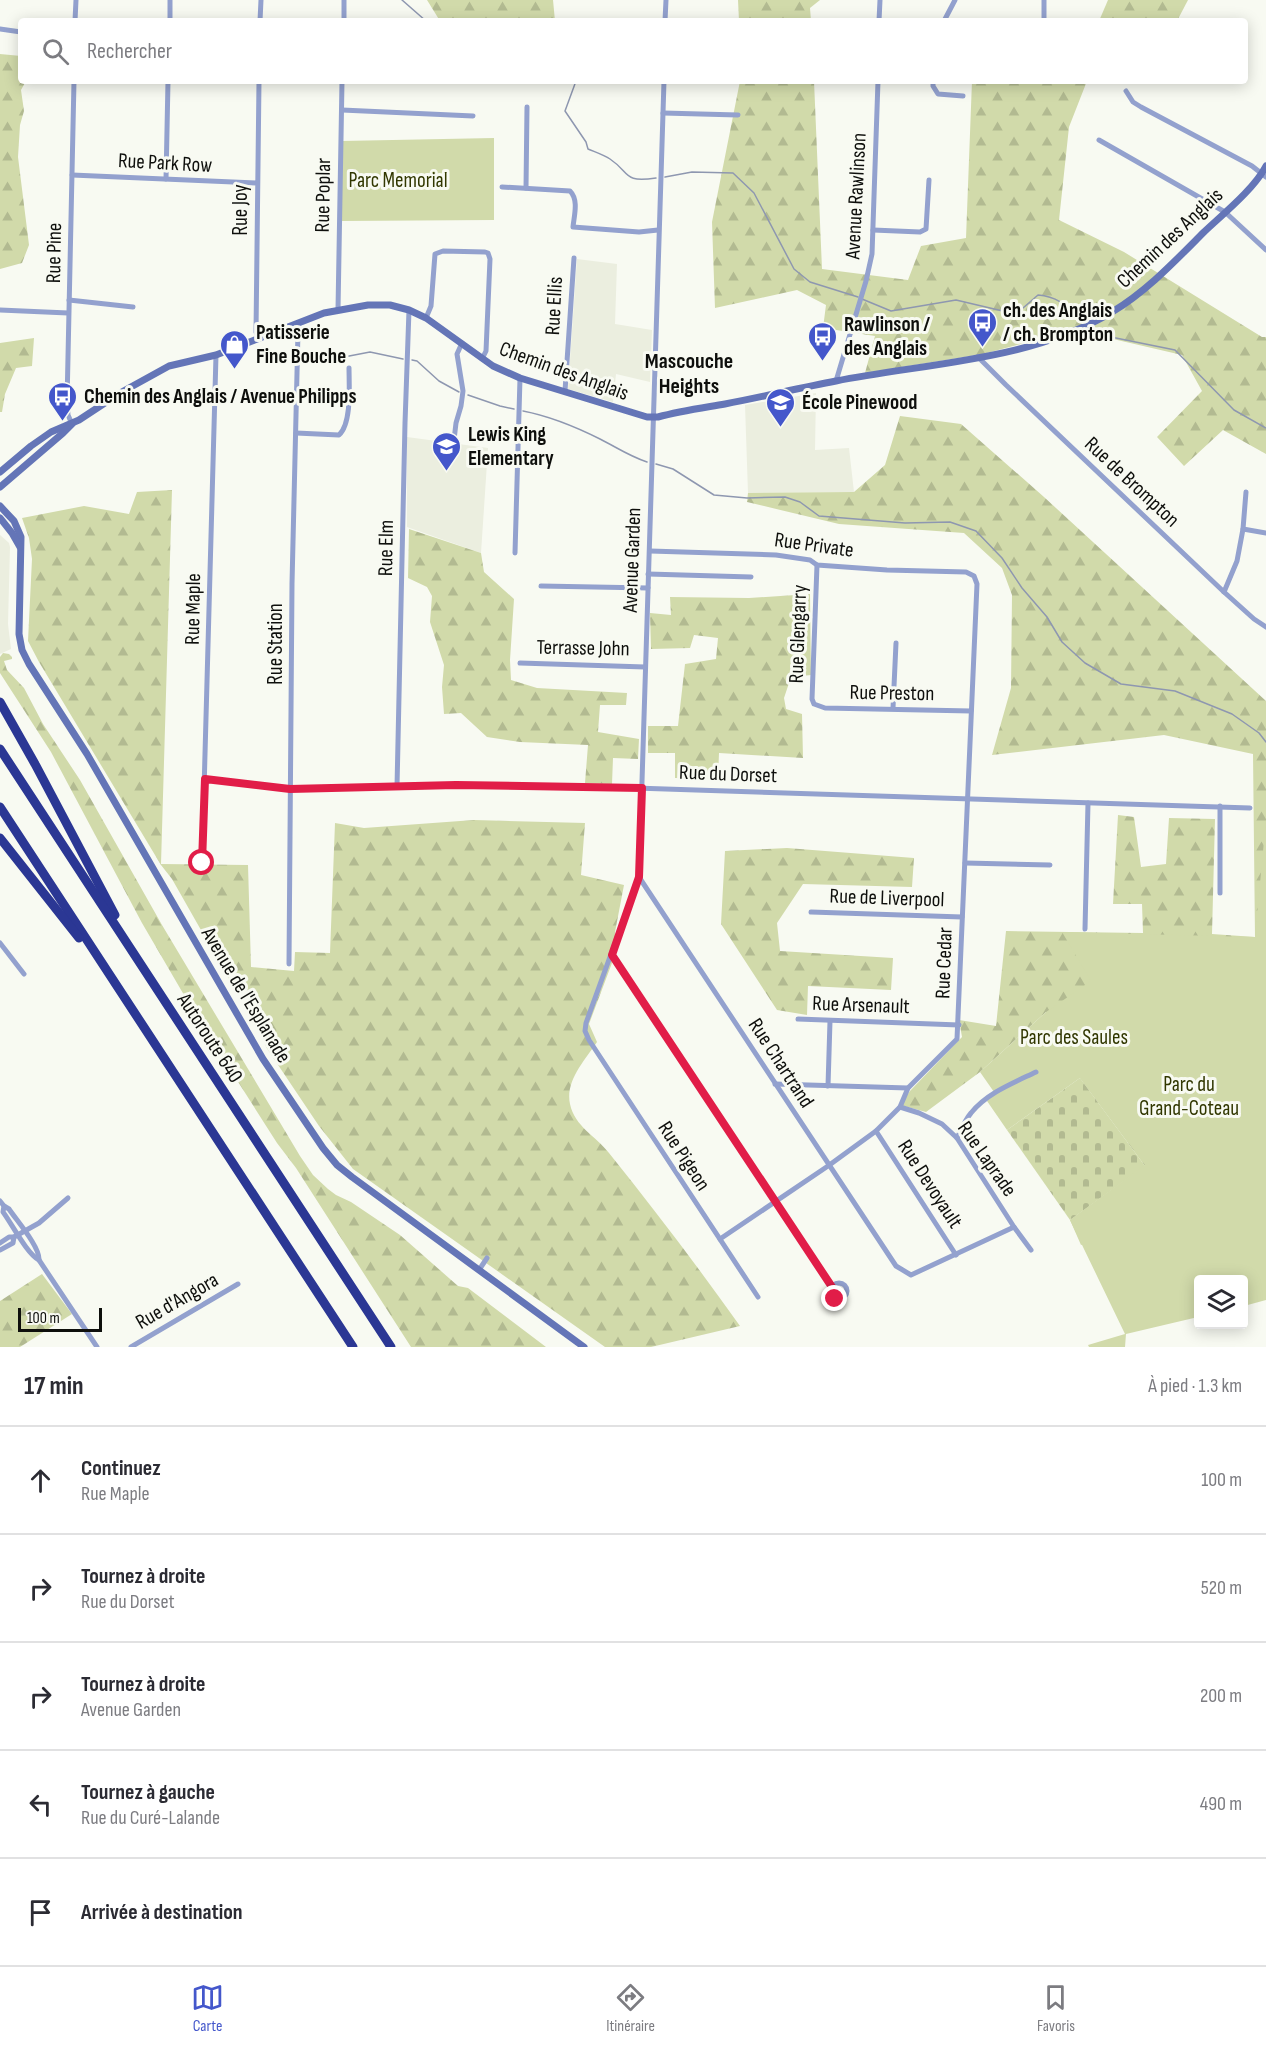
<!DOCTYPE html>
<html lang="fr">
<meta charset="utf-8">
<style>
:root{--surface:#fff;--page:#f2f2f3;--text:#2b2b33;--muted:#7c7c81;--line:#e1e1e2;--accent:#4457cb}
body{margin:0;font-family:"Sofia Sans Condensed",sans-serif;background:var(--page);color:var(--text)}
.controls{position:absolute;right:18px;bottom:18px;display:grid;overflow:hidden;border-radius:6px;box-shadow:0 3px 15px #0003}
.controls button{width:54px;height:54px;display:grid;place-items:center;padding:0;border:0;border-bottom:2px solid var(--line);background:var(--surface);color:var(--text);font:30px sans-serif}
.scale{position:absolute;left:18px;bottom:15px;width:84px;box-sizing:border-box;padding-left:6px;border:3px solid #0e0f0c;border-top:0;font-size:16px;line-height:21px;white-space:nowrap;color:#0e0f0c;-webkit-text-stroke:4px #f8faf2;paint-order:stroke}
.stop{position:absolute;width:18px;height:18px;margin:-14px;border:4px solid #e11d48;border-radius:50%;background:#fff}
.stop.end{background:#e11d48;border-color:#fff;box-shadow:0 2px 6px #0008}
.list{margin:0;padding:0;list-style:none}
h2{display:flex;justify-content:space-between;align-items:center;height:78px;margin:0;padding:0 24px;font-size:26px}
h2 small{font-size:20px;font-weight:400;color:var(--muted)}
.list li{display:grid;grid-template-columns:39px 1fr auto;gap:18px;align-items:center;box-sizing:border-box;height:108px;padding:0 24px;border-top:2px solid var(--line)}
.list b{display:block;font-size:22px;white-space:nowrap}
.list p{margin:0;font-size:20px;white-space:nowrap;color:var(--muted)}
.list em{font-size:20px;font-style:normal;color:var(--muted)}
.icon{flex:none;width:33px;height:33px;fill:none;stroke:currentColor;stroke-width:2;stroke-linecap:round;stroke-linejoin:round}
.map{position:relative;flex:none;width:1266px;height:1347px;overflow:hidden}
.search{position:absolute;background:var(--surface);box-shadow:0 3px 15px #0003;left:18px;right:18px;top:18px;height:66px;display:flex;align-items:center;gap:15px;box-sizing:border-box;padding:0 21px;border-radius:6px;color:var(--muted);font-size:22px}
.sheet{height:618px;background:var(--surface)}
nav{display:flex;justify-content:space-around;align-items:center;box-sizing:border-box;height:84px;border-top:2px solid var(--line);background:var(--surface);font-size:16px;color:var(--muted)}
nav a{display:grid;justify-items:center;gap:3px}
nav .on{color:var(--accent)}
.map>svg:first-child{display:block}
.built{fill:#ebeedf}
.forest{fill:url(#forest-firs)}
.cemetery{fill:url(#cemetery-stones)}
.park{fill:#d1daaa}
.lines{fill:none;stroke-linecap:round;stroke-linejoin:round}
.stream{stroke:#8e97b0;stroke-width:1.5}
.street{stroke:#93a1ce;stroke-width:5}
.secondary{stroke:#6475b7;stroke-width:7}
.highway{stroke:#2b3794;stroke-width:9}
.route{stroke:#e11d48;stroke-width:8}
.labels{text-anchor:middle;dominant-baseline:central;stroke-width:6;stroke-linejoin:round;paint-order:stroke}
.street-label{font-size:21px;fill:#0e0f0c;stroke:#f8faf2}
.park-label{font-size:21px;fill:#313700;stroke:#f8faf2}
.poi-label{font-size:21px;font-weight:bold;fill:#0e0f0c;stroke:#f8faf2;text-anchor:start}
.neighbourhood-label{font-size:22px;font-weight:bold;fill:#0e0f0c;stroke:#f8faf2}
</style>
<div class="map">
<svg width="1266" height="1347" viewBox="0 0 1266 1347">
<defs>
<pattern id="forest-firs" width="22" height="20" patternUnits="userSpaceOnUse" patternTransform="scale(1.5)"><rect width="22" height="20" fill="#d1daaa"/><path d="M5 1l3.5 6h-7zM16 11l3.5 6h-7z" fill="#b2ba91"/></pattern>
<pattern id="cemetery-stones" width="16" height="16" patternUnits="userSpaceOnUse" patternTransform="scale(1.5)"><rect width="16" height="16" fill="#d1daaa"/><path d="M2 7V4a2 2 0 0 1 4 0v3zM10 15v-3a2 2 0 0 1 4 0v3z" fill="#b2ba91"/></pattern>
</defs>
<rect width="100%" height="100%" fill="#f8faf2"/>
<g class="built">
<polygon points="577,259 617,264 615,324 652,330 650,382 616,374 613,402 568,389"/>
<polygon points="816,393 815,450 849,448 854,492 748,493 745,405"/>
<polygon points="407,437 488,448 481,553 407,527"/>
<polygon points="0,535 9,543 10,547 8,624 11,649 0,654"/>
</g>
<g class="forest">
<polygon points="427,0 553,0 555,21 440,21"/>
<polygon points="738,0 820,0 810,8 811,21 739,21"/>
<polygon points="1108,0 1188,0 1177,21 1099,21"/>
<polygon points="0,54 21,56 21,81 26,81 21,90 24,111 20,125 18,157 29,245 22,263 0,269"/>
<polygon points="740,81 814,81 822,269 908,280 921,246 966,238 972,81 1087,81 1069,127 1059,220 1124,252 1262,337 1266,337 1266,454 1223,430 1184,466 1157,437 1202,391 1182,355 1074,330 983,354 865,373 875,336 823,328 826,305 797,290 715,308 712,222"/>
<polygon points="34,338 32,366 16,368 5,394 2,412 0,412 0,343"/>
<polygon points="900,416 961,424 1044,497 1266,701 1266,1199 1105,1237 1081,1245 1070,1220 1145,1166 1080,1078 1046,1012 980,1072 926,1112 900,1105 910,1091 962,1037 959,1020 996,1026 1006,931 1143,933 1142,904 1113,904 1118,815 1134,817 1141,867 1166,864 1169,818 1215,819 1212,934 1255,937 1253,754 1164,735 992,755 1011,688 1012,595 1002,568 964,533 839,524 747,502 748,493 854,492 885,465"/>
<path d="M172 490 161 864 248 865 251 967 294 971 295 952 330 953 335 823 364 828 474 820 585 823 581 875 624 885 615 932V955L589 1024 597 1042C585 1060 565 1081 570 1104 575 1127 595 1135 609 1153 654 1209 698 1267 740 1326L651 1347H605L353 1169 319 1126 266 1047 257 1000 235 990 172 879 161 865 39 662 28 641 32 559 29 538 22 518 84 506 129 514 137 492Z"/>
<polygon points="409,529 481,553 484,572 514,599 510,660 511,680 537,688 627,693 626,705 600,705 598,732 639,739 638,759 613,758 612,784 585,783 588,745 520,742 487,737 461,713 444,714 442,687 444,665 430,622 432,596 427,587 408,578"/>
<polygon points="810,594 811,675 791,677 784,698 786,709 802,714 803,758 719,753 718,779 675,778 675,753 648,753 648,726 678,726 685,664 716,659 718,638 694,635 690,648 651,649 650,613 671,615 670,597 749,598"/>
<polygon points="3,653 9,654 12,657 12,659 4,661 7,670 24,688 43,724 80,780 162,925 300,1156 313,1175 328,1189 336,1195 351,1202 400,1235 458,1286 468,1288 546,1347 411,1347 296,1168 277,1143 198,1019 142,923 51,752 0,673 0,657"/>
<polygon points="787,848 914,858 912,887 803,884 777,923 780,951 893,958 891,990 808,986 807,1015 777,1010 721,924 725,851"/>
<polygon points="42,1274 72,1314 20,1347 0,1347 0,1301"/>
</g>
<polygon class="cemetery" points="1080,1078 1145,1166 1070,1220 1007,1130"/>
<g class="park">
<polygon points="494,138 494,220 341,221 342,141"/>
<polygon points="1266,819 1266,1300 1244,1306 1244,1280 1198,1280 1198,1317 1126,1334 1125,1347 1089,1347 1088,1345 1125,1334 1070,1220 1145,1165 1080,1078 1007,1130 987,1101 994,1092 980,1072 1046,1012 1091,981 1062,932 1255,937"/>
</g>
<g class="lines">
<g class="stream">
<polyline points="402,0 426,21"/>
<path d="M576 81 565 111 586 142 588 149C595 152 604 155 610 159 631 173 622 183 656 178"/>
<polyline points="665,177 692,172 733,173 754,193 794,269 810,282 858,297"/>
<path d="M862 299 891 311 956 300 1007 312 1023 308 1038 295C1060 297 1067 307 1082 321"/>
<polyline points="1093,330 1106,336 1175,350 1234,410 1266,428"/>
<polyline points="412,360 417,361 439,381 459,392"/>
<polyline points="314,364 318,362 370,352 403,359"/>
<polyline points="468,395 500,406 514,409"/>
<path d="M523 411C549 416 576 427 600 439 616 447 629 456 647 462"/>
<polyline points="656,464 673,469 714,495 747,498 785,497 800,502 819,516 905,523 950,522 976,531 1002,558 1022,588 1047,617 1062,642 1085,663 1121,684 1175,691 1232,714 1259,733 1266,742"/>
</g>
<g class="street">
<polyline points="75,21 76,0"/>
<polyline points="170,21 170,0"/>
<polyline points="260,21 261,0"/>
<polyline points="344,21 344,0"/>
<polyline points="665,21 666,0"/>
<polyline points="879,21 880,0"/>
<polyline points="944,21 955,0"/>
<polyline points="1044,21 1044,0"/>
<polyline points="0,29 21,32"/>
<polyline points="664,81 639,877 586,1023 585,1031 589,1040 758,1297"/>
<polyline points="933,81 933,86 938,94 963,96"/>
<polyline points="1126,91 1133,102 1141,107 1252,166 1266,177"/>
<polyline points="342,110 473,116"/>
<polyline points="663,113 738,115"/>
<polyline points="1099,140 1225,212 1266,250"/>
<polyline points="72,175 257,183"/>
<polyline points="166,179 168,81"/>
<path d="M502 187 570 191C579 200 574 216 573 227L639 232 658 230"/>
<polyline points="526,188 527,107"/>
<polyline points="873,230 920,232 926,229 929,180"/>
<polyline points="69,300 133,307"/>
<polyline points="0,310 68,313"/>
<polyline points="338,310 342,81"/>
<polyline points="426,318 431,306 435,254 443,251 485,252 488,253 490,259 486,351 482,359"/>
<polyline points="258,338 256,332 259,81"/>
<polyline points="978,357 1006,385 1224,592 1254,619 1266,627"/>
<polyline points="836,381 866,281 872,254 878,81"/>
<polyline points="565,391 574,258"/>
<polyline points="72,424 68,415 67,403 74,81"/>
<path d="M296 433 339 435C352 423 349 385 349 368"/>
<polyline points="454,440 456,423 461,406 463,391 457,354 462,343"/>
<polyline points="1243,529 1266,533"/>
<polyline points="650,551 776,555 810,560 817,565 887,570 966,572 974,576 977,584 957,1039 908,1088 900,1107 876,1131 828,1166 720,1239"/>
<polyline points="515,553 520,378"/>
<polyline points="817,565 812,699 814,704 825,708 971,711"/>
<polyline points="648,574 751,577"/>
<polyline points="541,586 648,588"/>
<polyline points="1224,592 1237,561 1243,529 1246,492"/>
<polyline points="520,663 645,667"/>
<polyline points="893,708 896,643"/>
<polyline points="205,779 290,789 456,785 635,788 1250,808"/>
<polyline points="397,787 405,423 409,310"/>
<polyline points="1220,806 1220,893"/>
<polyline points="202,863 216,355"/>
<polyline points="965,863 1050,865"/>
<polyline points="639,877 896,1266 911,1275 1014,1227"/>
<polyline points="811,912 962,917"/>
<polyline points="1085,929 1088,803"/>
<polyline points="0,943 24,974"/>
<polyline points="612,955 832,1287"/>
<polyline points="289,964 292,584 298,331 296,324"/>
<polyline points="798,1019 959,1025"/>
<polyline points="775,1084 908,1088"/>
<polyline points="828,1086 830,1021"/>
<polyline points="900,1107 919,1113 942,1124 957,1138 1014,1227 1031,1250"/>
<polyline points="876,1131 956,1255"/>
<path d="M957 1138C961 1130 965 1120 971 1113 987 1093 1013 1083 1036 1072"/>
<path d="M0 1201 4 1206 9 1209C17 1221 40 1247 39 1260"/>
<path d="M4 1206 3 1212C12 1224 27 1254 39 1260L97 1347"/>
<polyline points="14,1237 39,1223 68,1198"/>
<polyline points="0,1243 9,1237 14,1237 13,1243 0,1250"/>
<polyline points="479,1270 487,1258"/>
<circle cx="839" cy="1291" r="8"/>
<polyline points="131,1347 238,1284"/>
</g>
<g class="secondary">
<path d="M0 472 31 446 51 432 79 420 120 393 169 366 216 355 324 313 368 305H390L409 310 426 318 493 366 520 378 647 417H658C680 411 702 408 725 404 762 397 799 388 836 381 926 363 1031 361 1112 312 1147 291 1175 261 1204 232 1223 214 1254 189 1266 166"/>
<polyline points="0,487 63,433 72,424"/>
<polyline points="0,506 14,521 21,537 19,634 22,650 29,664 87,754 263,1059 323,1148 337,1165 352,1177 584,1347"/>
<polyline points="0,518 12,533 20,547"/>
</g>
<g class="highway">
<polyline points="0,702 35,764 115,915"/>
<polyline points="0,749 391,1347"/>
<polyline points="0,807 353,1347"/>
<polyline points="0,838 79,938"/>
</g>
</g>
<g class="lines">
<polyline class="route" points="202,863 205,779 290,789 456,785 642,788 639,877 612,955 832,1287 832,1295 835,1299"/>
</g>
<defs>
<symbol id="bus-pin" viewBox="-11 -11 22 30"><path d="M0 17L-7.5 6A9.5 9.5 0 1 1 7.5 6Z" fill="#4457cb" stroke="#f8faf2"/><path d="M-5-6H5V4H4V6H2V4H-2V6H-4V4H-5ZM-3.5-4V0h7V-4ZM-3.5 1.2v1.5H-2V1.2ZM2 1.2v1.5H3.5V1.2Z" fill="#fff"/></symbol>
<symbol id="shop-pin" viewBox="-11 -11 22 30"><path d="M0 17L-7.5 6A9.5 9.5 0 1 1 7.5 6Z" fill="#4457cb" stroke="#f8faf2"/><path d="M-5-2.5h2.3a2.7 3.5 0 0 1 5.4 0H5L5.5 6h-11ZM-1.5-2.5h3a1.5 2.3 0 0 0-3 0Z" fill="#fff"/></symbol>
<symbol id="school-pin" viewBox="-11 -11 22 30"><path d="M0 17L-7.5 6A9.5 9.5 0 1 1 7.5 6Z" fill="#4457cb" stroke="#f8faf2"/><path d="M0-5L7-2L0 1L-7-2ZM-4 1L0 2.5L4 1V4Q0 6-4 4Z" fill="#fff"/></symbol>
</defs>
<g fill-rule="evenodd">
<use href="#bus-pin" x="966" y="306" width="33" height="45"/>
<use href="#bus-pin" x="806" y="320" width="33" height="45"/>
<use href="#shop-pin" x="218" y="328" width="33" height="45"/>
<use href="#bus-pin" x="46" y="380" width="33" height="45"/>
<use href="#school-pin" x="764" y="386" width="33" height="45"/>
<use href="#school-pin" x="430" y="430" width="33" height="45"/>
</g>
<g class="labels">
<g class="street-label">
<text transform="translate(165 163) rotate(3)">Rue Park Row</text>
<text transform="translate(323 195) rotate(-89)">Rue Poplar</text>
<text transform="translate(856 196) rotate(-87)">Avenue Rawlinson</text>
<text transform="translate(240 210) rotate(-90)">Rue Joy</text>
<text transform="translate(1170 238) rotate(-43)">Chemin des Anglais</text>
<text transform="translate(54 253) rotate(-89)">Rue Pine</text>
<text transform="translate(554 306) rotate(-87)">Rue Ellis</text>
<text transform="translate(564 371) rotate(20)">Chemin des Anglais</text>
<text transform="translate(1132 482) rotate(43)">Rue de Brompton</text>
<text transform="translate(814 545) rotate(8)">Rue Private</text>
<text transform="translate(386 548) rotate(-89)">Rue Elm</text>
<text transform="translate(632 560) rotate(-88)">Avenue Garden</text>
<text transform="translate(193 609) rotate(-89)">Rue Maple</text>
<text transform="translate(798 634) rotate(-88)">Rue Glengarry</text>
<text transform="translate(275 644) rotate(-90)">Rue Station</text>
<text transform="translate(583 648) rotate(1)">Terrasse John</text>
<text transform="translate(892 693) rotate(1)">Rue Preston</text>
<text transform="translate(728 774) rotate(2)">Rue du Dorset</text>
<text transform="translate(887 898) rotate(2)">Rue de Liverpool</text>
<text transform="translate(944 963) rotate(-88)">Rue Cedar</text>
<text transform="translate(246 995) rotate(59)">Avenue de l'Esplanade</text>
<text transform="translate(861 1005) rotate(2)">Rue Arsenault</text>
<text transform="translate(210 1038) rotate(57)">Autoroute 640</text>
<text transform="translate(781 1063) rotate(57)">Rue Chartrand</text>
<text transform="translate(684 1156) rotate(57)">Rue Pigeon</text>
<text transform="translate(987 1159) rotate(55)">Rue Laprade</text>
<text transform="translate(930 1184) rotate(57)">Rue Devoyault</text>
<text transform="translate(177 1301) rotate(-30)">Rue d'Angora</text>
</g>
<g class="park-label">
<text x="398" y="180">Parc Memorial</text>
<text x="1074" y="1037">Parc des Saules</text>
<text x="1189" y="1084">Parc du<tspan x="1189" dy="24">Grand-Coteau</tspan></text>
</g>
<g class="poi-label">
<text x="1003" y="310">ch. des Anglais<tspan x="1003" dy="24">/ ch. Brompton</tspan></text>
<text x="844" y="324">Rawlinson /<tspan x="844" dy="24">des Anglais</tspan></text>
<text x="256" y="332">Patisserie<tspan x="256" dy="24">Fine Bouche</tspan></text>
<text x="84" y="396">Chemin des Anglais / Avenue Philipps</text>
<text x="802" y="402">École Pinewood</text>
<text x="468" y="434">Lewis King<tspan x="468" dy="24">Elementary</tspan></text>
</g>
<g class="neighbourhood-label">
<text x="689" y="361">Mascouche<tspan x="689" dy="25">Heights</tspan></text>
</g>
</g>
</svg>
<div class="controls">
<button><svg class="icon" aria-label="layers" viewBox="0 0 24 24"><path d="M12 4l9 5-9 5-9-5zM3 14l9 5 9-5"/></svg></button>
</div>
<div class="scale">100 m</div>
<div class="stop" style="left:202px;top:863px"></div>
<div class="stop end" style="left:835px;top:1299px"></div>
<div class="search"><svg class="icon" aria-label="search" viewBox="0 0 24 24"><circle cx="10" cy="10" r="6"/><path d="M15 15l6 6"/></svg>Rechercher</div>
</div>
<section class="sheet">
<h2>17 min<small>À pied · 1.3 km</small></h2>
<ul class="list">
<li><svg class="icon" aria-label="ahead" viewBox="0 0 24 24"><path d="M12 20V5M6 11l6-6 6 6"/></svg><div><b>Continuez</b><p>Rue Maple</p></div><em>100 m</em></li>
<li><svg class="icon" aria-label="right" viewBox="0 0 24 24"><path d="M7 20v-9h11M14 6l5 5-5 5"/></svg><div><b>Tournez à droite</b><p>Rue du Dorset</p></div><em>520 m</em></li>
<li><svg class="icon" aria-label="right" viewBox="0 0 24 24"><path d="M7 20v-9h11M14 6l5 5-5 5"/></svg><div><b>Tournez à droite</b><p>Avenue Garden</p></div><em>200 m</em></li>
<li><svg class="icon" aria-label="left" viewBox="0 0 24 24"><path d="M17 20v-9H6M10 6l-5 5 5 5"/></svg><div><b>Tournez à gauche</b><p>Rue du Curé-Lalande</p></div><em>490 m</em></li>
<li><svg class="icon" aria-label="arrive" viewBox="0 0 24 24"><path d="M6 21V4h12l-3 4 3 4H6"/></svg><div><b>Arrivée à destination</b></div></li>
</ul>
</section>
<nav>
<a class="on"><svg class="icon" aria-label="map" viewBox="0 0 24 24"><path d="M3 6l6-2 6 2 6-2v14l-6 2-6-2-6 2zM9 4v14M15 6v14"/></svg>Carte</a>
<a><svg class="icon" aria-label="directions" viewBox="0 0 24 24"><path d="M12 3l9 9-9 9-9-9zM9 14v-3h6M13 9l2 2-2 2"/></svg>Itinéraire</a>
<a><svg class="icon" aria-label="saved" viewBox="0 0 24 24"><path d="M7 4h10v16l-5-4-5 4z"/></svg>Favoris</a>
</nav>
